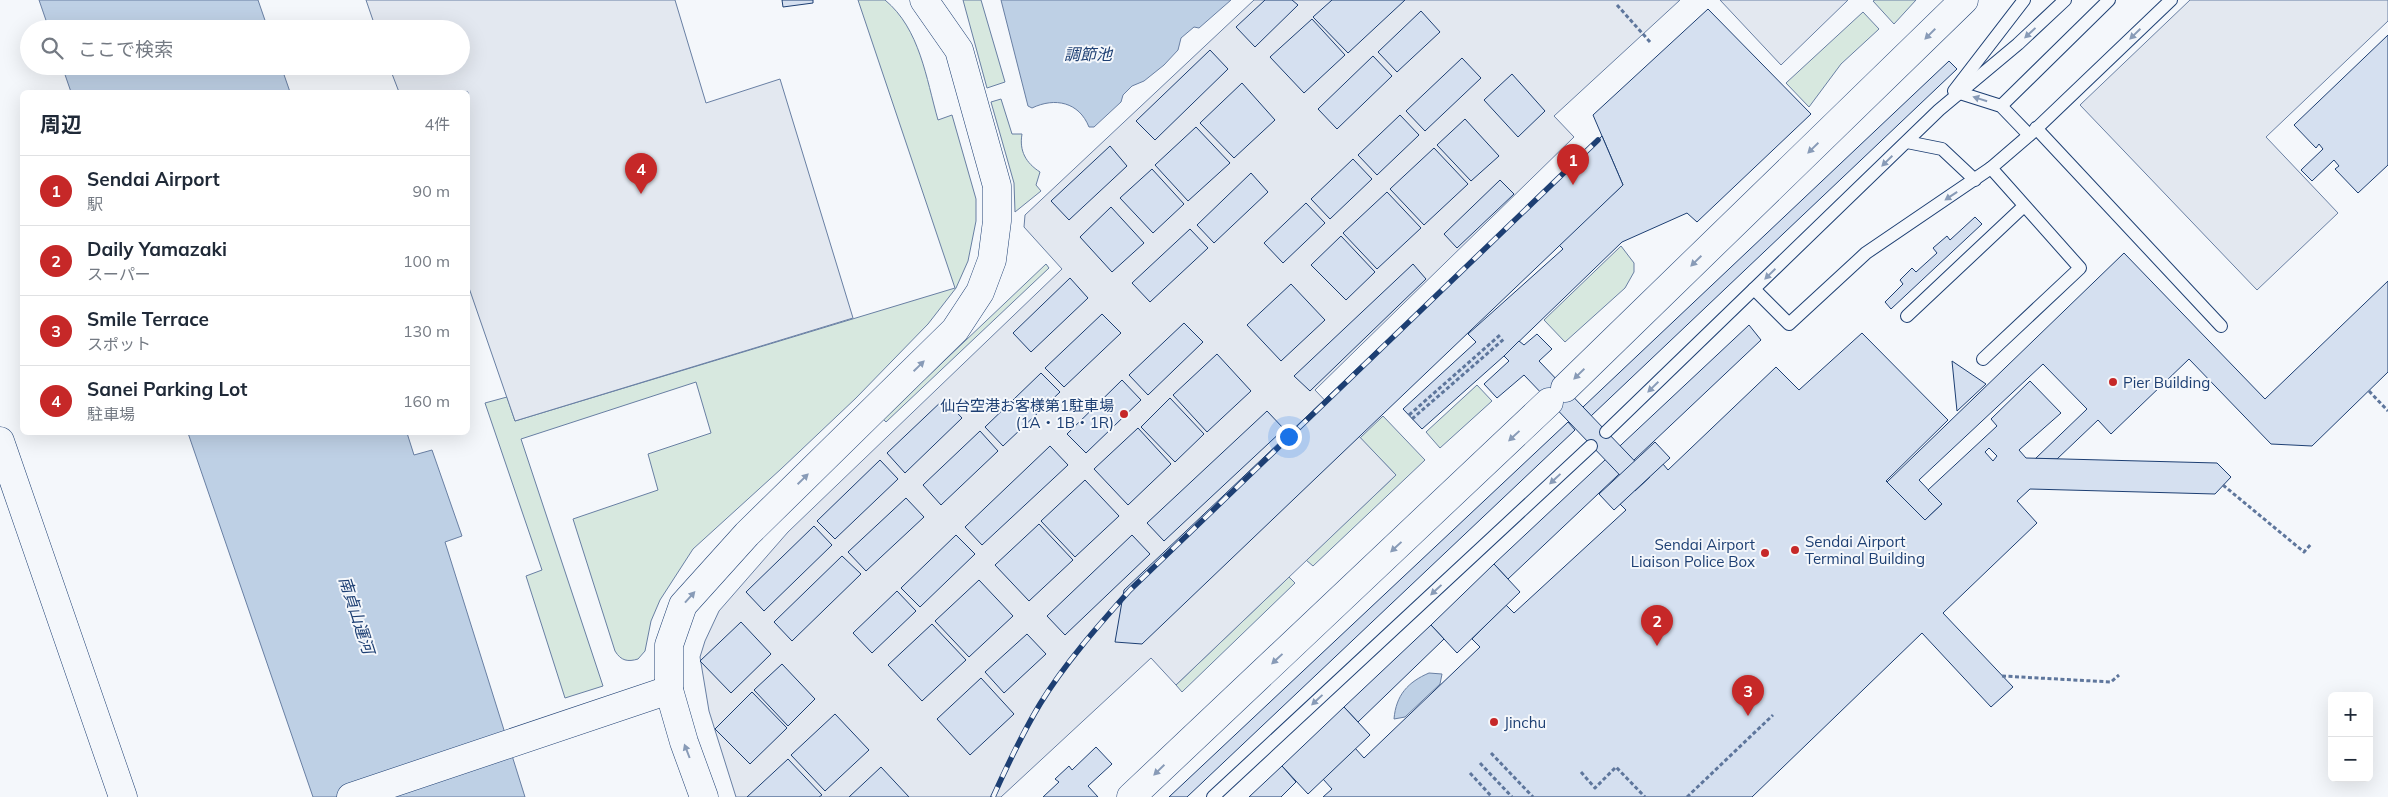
<!DOCTYPE html>
<html lang="ja">
<meta charset="utf-8">
<style>
:root{--surface:#fff;--page:#f2f2f3;--text:#1f2937;--muted:#747a83;--line:#e0e1e3;--accent:#c62828}
body{margin:0;font-family:Mulish,"Noto Sans JP",sans-serif;background:var(--page);color:var(--text)}
.controls{position:absolute;right:15px;bottom:15px;display:grid;overflow:hidden;border-radius:8px;box-shadow:0 5px 20px #0002}
.controls button{width:45px;height:45px;display:grid;place-items:center;padding:0;border:0;border-bottom:1px solid var(--line);background:var(--surface);color:var(--text);font:25px sans-serif}
.you{position:absolute;left:1288px;top:436px;width:18px;height:18px;margin:-12px;border:4px solid #fff;border-radius:50%;background:#1a73e8;box-shadow:0 0 0 8px #1a73e833}
.badge{display:grid;place-items:center;width:32px;height:32px;border-radius:50%;background:var(--accent);color:#fff;font-size:16px;font-weight:700}
.pin{position:absolute;translate:-50% -41px;filter:drop-shadow(0 1px 2px #0008)}
.pin::after{content:'';position:absolute;top:26px;width:18px;height:15px;background:inherit;clip-path:polygon(0 0,100% 0,50% 100%)}
.list{margin:0;padding:0;list-style:none}
h2{display:flex;justify-content:space-between;align-items:center;height:65px;margin:0;padding:0 20px;font-size:21px}
h2 small{font-size:16px;font-weight:400;color:var(--muted)}
.list li{display:grid;grid-template-columns:32px 1fr auto;gap:15px;align-items:center;box-sizing:border-box;height:70px;padding:0 20px;border-top:1px solid var(--line)}
.list b{display:block;font-size:19px;white-space:nowrap}
.list p{margin:0;font-size:16px;white-space:nowrap;color:var(--muted)}
.list em{font-size:16px;font-style:normal;color:var(--muted)}
.icon{flex:none;width:28px;height:28px;fill:none;stroke:currentColor;stroke-width:2;stroke-linecap:round;stroke-linejoin:round}
.map{position:relative;flex:none;width:2388px;height:797px;overflow:hidden}
.search{position:absolute;background:var(--surface);box-shadow:0 5px 20px #0002;left:20px;top:20px;width:450px;height:55px;display:flex;align-items:center;gap:12px;box-sizing:border-box;padding:0 18px;border-radius:28px;color:var(--muted);font-size:19px}
.panel{position:absolute;background:var(--surface);box-shadow:0 5px 20px #0002;left:20px;top:90px;width:450px;height:345px;border-radius:8px}
.map>svg:first-child{display:block}
.green{fill:#d7e8df;stroke:#687fa3}
.parking{fill:#e3e8f0;stroke:#687fa3}
.water{fill:#bed0e5;stroke:#687fa3}
.building{fill:#d5e0f0;stroke:#1d3f73;fill-rule:evenodd}
.lines{fill:none;stroke-linecap:round;stroke-linejoin:round}
.service-casing{stroke:#1d3f73;stroke-width:14}
.tertiary-casing{stroke:#1d3f73;stroke-width:29}
.path{stroke:#5e769c;stroke-width:3;stroke-dasharray:4 2.5;stroke-linecap:butt}
.service{stroke:#f4f7fb;stroke-width:12}
.tertiary{stroke:#f4f7fb;stroke-width:28}
.rail-casing{stroke:#1d3f73;stroke-width:5.5}
.rail{stroke:#f4f7fb;stroke-width:4;stroke-dasharray:11;stroke-linecap:butt}
.oneway{fill:#889bb7}
.poi-dot{fill:#c62828;stroke:#f4f7fb;stroke-width:2}
.labels{text-anchor:middle;dominant-baseline:central;stroke-width:4;stroke-linejoin:round;paint-order:stroke}
.poi-label{font-size:15px;fill:#1d3f73;stroke:#f4f7fb;text-anchor:start}
.water-label{font-size:16px;font-style:italic;fill:#1d3f73;stroke:#f4f7fb}
</style>
<div class="map">
<svg width="2388" height="797" viewBox="0 0 2388 797">
<rect width="100%" height="100%" fill="#f4f7fb"/>
<g class="green">
<path d="M858 0H885C920 29 926 78 938 120L952 115 976 199V221L968 261 956 288 928 324 856 398 781 469 693 549 660 600 651 621 645 651 638 659C628 662 621 661 615 651L573 519 658 490 648 454 711 433 696 382 521 439 603 686 565 698 526 576 542 570 485 403 507 397 515 421 955 288Z"/>
<polygon points="963,0 981,0 1005,82 987,88"/>
<polygon points="1875,0 1916,0 1894,24 1873,1"/>
<polygon points="1863,12 1879,29 1841,64 1809,107 1786,83"/>
<path d="M1001 99 1012 134H1022C1019 151 1026 163 1040 172L1036 185 1041 191 1015 212 1014 183 991 102Z"/>
<polygon points="1621,246 1634,263 1634,272 1625,288 1565,342 1544,320"/>
<polygon points="1046,264 1049,268 886,422 883,419"/>
<polygon points="1477,385 1492,401 1440,448 1426,432"/>
<polygon points="1383,416 1425,460 1313,566 1306,560 1396,475 1360,438"/>
<polygon points="1289,577 1295,583 1182,692 1176,685"/>
</g>
<g class="parking">
<polygon points="366,0 675,0 706,103 780,79 853,318 515,421 468,285 468,92 399,92 389,66 461,66 461,29 376,29"/>
<polygon points="1254,0 1680,0 1554,116 1574,137 1315,390 1396,475 1176,685 1151,658 1001,797 736,797 709,711 700,657 705,641 719,611 788,532 1062,269 1024,227 1025,215"/>
<polygon points="1720,0 1848,0 1781,65"/>
<polygon points="2190,0 2388,0 2388,21 2266,137 2338,213 2257,290 2080,105"/>
</g>
<g class="water">
<polygon points="39,0 258,0 268,29 49,29"/>
<path d="M1001 0H1231L1199 28 1194 27 1181 38 1178 50 1164 65 1144 81 1132 86 1123 95 1121 102 1094 127H1089C1079 102 1055 97 1032 108L1028 106Z"/>
<polygon points="62,66 281,66 290,92 71,92"/>
<polygon points="188,433 407,433 414,455 432,450 462,536 445,542 525,797 313,797"/>
<path d="M1429 673 1442 674 1440 684 1405 717 1394 719C1396 695 1408 682 1429 673Z"/>
</g>
<g class="building">
<polygon points="782,0 813,0 813,3 783,7"/>
<polygon points="1265,0 1292,0 1298,5 1255,47 1236,27"/>
<polygon points="1332,0 1405,0 1348,53 1313,17"/>
<polygon points="1708,9 1811,114 1697,222 1687,213 1622,242 1504,356 1422,429 1403,409 1476,342 1468,334 1563,249 1558,244 1623,185 1593,115"/>
<polygon points="1421,11 1440,32 1397,72 1378,52"/>
<polygon points="1312,19 1345,55 1304,93 1270,57"/>
<polygon points="2388,35 2388,165 2358,193 2335,169 2339,166 2334,160 2312,181 2301,170 2323,149 2319,144 2316,148 2294,125"/>
<polygon points="1210,50 1228,69 1155,140 1136,121"/>
<polygon points="1373,56 1392,76 1337,129 1318,109"/>
<polygon points="1462,58 1481,78 1425,131 1406,111"/>
<polygon points="1949,61 1957,69 1591,416 1583,407"/>
<polygon points="1512,74 1545,111 1518,137 1484,100"/>
<polygon points="1242,83 1275,120 1234,158 1200,123"/>
<polygon points="1400,115 1419,135 1377,175 1358,155"/>
<polygon points="1465,119 1499,156 1471,181 1437,145"/>
<polygon points="1196,127 1230,163 1188,201 1155,165"/>
<polygon points="1602,136 1623,185 1142,644 1115,642 1124,590"/>
<polygon points="1110,146 1127,166 1069,220 1051,201"/>
<polygon points="1434,148 1468,184 1424,225 1390,189"/>
<polygon points="1353,159 1372,179 1330,219 1311,199"/>
<polygon points="1152,169 1184,204 1153,233 1120,198"/>
<polygon points="1251,173 1268,192 1214,243 1197,225"/>
<polygon points="1500,180 1514,194 1457,248 1444,234"/>
<polygon points="1387,192 1421,228 1377,269 1343,233"/>
<polygon points="1306,203 1325,223 1283,263 1264,243"/>
<polygon points="1111,207 1144,243 1112,272 1080,237"/>
<polygon points="1975,217 1982,224 1891,309 1885,302 1903,284 1900,280 1912,268 1916,272 1937,253 1933,248 1947,236 1950,240"/>
<polygon points="1190,229 1208,248 1150,302 1132,283"/>
<polygon points="1341,236 1375,272 1346,300 1311,265"/>
<polygon points="2124,253 2265,399 2388,281 2388,372 2312,446 2271,444 2189,359 2111,434 2098,420 2057,459 2035,459 2087,409 2043,364 1919,480 1942,504 1925,520 1887,482"/>
<polygon points="1413,264 1426,279 1310,391 1294,376"/>
<polygon points="1070,278 1088,298 1031,352 1013,333"/>
<polygon points="1291,284 1325,320 1281,361 1247,325"/>
<polygon points="1102,314 1121,333 1064,387 1045,368"/>
<polygon points="1184,323 1203,342 1148,395 1129,375"/>
<polygon points="1749,325 1761,340 1508,579 1494,564"/>
<path d="M1862 333 1948 420 1886 481 1925 520 1942 504 1928 490 1997 426 1991 419 2030 381 2061 413 2019 450 2026 458 2217 463 2231 477 2215 494 2030 489 2017 501 2037 523 1943 613 2013 687 1991 707 1922 633 1752 797H1323L1332 789 1323 779 1355 748 1364 758 1480 647 1472 639 1506 605 1514 613 1626 510 1620 504 1663 464 1668 470 1776 367 1799 390ZM1989 448 1997 456 1993 461 1985 452Z"/>
<polygon points="1537,334 1552,349 1539,361 1650,477 1635,491 1524,375 1497,398 1484,384 1509,361 1504,356 1519,341 1524,345"/>
<polygon points="1217,354 1251,391 1207,432 1173,395"/>
<polygon points="1952,361 1986,384 1957,411"/>
<polygon points="1041,373 1060,392 1003,446 985,427"/>
<polygon points="1122,380 1141,400 1086,453 1067,434"/>
<polygon points="1170,398 1204,434 1175,462 1141,427"/>
<polygon points="944,399 962,418 905,473 887,453"/>
<polygon points="1267,411 1284,429 1164,541 1147,523"/>
<polygon points="1568,422 1575,430 1187,797 1169,797"/>
<polygon points="1138,428 1171,464 1128,505 1094,469"/>
<polygon points="980,431 998,451 941,505 923,485"/>
<polygon points="1655,442 1670,458 1614,510 1599,494"/>
<polygon points="1050,446 1068,465 982,545 965,527"/>
<polygon points="880,460 898,479 835,539 817,521"/>
<polygon points="1085,480 1119,516 1075,557 1041,521"/>
<polygon points="906,498 924,517 866,571 848,552"/>
<polygon points="1039,524 1073,560 1029,601 995,565"/>
<polygon points="814,526 832,545 764,611 746,592"/>
<polygon points="956,535 975,554 920,607 901,588"/>
<polygon points="1132,535 1150,554 1065,635 1047,616"/>
<polygon points="842,556 861,574 792,641 774,622"/>
<polygon points="1494,564 1520,592 1457,653 1431,625"/>
<polygon points="979,580 1013,616 969,657 935,621"/>
<polygon points="897,591 916,611 872,653 853,633"/>
<polygon points="741,622 771,654 731,693 700,661"/>
<polygon points="932,624 966,660 922,701 888,665"/>
<polygon points="1431,625 1444,639 1358,722 1344,707"/>
<polygon points="1027,634 1046,654 1004,693 985,672"/>
<polygon points="782,664 815,699 788,726 754,690"/>
<polygon points="981,678 1014,714 970,755 937,719"/>
<polygon points="752,692 787,728 750,764 715,729"/>
<polygon points="1344,707 1370,735 1308,794 1282,766"/>
<polygon points="835,714 869,750 825,791 791,755"/>
<polygon points="1096,747 1112,764 1088,786 1098,797 1043,797 1059,782 1055,779 1069,766 1072,770"/>
<polygon points="788,759 822,795 819,797 747,797"/>
<polygon points="1282,766 1296,782 1281,797 1249,797"/>
<polygon points="881,767 909,797 849,797"/>
</g>
<g class="lines">
<defs>
<g id="service">
<polyline points="1954,91 2024,0"/>
<polyline points="1960,93 2001,106 2029,135"/>
<polyline points="2001,106 2109,0"/>
<polyline points="2036,128 2221,326"/>
<polyline points="1907,142 1942,149 1975,180"/>
<polyline points="1754,289 1789,324 1866,253 1991,168 2034,131 2171,0"/>
<polyline points="1907,316 2024,206"/>
<polyline points="1983,359 2080,268 1991,168"/>
<polyline points="1606,432 1939,110 2018,44 2065,0"/>
<polyline points="1213,797 1591,446"/>
</g>
<g id="tertiary">
<polyline points="1565,388 1964,0"/>
<polyline points="0,441 123,797"/>
<polyline points="351,797 669,690"/>
<polyline points="704,797 684,742 669,690 669,645 683,605 747,534 955,330 980,292 992,260 997,221 997,186 959,50 924,0"/>
<polyline points="1131,797 1549,402"/>
</g>
</defs>
<use href="#service" class="service-casing"/>
<use href="#tertiary" class="tertiary-casing"/>
<g class="path">
<polyline points="1617,5 1651,43"/>
<polyline points="2369,391 2388,411"/>
<polyline points="1409,415 1500,335"/>
<polyline points="1412,419 1504,339"/>
<polyline points="2223,485 2304,552 2311,544"/>
<polyline points="2002,676 2111,682 2119,675"/>
<polyline points="1491,753 1533,797"/>
<polyline points="1480,763 1512,797"/>
<polyline points="1581,772 1595,788 1616,767 1645,797"/>
<polyline points="1470,773 1492,797"/>
<polyline points="1687,797 1773,715"/>
</g>
<use href="#service" class="service"/>
<use href="#tertiary" class="tertiary"/>
<defs>
<path id="rail" d="M993 797C1007 766 1022 734 1040 704 1065 663 1098 626 1130 590L1598 140"/>
</defs>
<use href="#rail" class="rail-casing"/>
<use href="#rail" class="rail"/>
</g>
<defs><path id="oneway-solid" d="M-6-.8H1V-3.2L6.5 0L1 3.2V.8H-6Z" transform="scale(1.25)"/></defs>
<g class="oneway">
<use href="#oneway-solid" transform="translate(2030 33) rotate(137)"/>
<use href="#oneway-solid" transform="translate(1930 34) rotate(135)"/>
<use href="#oneway-solid" transform="translate(2135 34) rotate(136)"/>
<use href="#oneway-solid" transform="translate(1980 99) rotate(-162)"/>
<use href="#oneway-solid" transform="translate(1813 148) rotate(136)"/>
<use href="#oneway-solid" transform="translate(1887 161) rotate(136)"/>
<use href="#oneway-solid" transform="translate(1951 196) rotate(146)"/>
<use href="#oneway-solid" transform="translate(1696 261) rotate(136)"/>
<use href="#oneway-solid" transform="translate(1770 274) rotate(136)"/>
<use href="#oneway-solid" transform="translate(919 366) rotate(-44)"/>
<use href="#oneway-solid" transform="translate(1579 374) rotate(136)"/>
<use href="#oneway-solid" transform="translate(1653 387) rotate(136)"/>
<use href="#oneway-solid" transform="translate(1514 436) rotate(137)"/>
<use href="#oneway-solid" transform="translate(803 479) rotate(-44)"/>
<use href="#oneway-solid" transform="translate(1555 479) rotate(137)"/>
<use href="#oneway-solid" transform="translate(1396 547) rotate(137)"/>
<use href="#oneway-solid" transform="translate(1436 590) rotate(137)"/>
<use href="#oneway-solid" transform="translate(690 597) rotate(-48)"/>
<use href="#oneway-solid" transform="translate(1277 659) rotate(137)"/>
<use href="#oneway-solid" transform="translate(1317 700) rotate(137)"/>
<use href="#oneway-solid" transform="translate(687 751) rotate(-111)"/>
<use href="#oneway-solid" transform="translate(1159 770) rotate(136)"/>
</g>
<g class="poi-dot">
<circle cx="2113" cy="382" r="5"/>
<circle cx="1124" cy="414" r="5"/>
<circle cx="1795" cy="550" r="5"/>
<circle cx="1765" cy="553" r="5"/>
<circle cx="1494" cy="722" r="5"/>
</g>
<g class="labels">
<g class="poi-label">
<text x="2123" y="382">Pier Building</text>
<text x="1114" y="405" text-anchor="end">仙台空港お客様第1駐車場<tspan x="1114" dy="17">(1A・1B・1R)</tspan></text>
<text x="1805" y="541">Sendai Airport<tspan x="1805" dy="17">Terminal Building</tspan></text>
<text x="1755" y="544" text-anchor="end">Sendai Airport<tspan x="1755" dy="17">Liaison Police Box</tspan></text>
<text x="1504" y="722">Jinchu</text>
</g>
<g class="water-label">
<text x="1088" y="54">調節池</text>
<text transform="translate(357 615) rotate(72)">南貞山運河</text>
</g>
</g>
</svg>
<div class="controls">
<button>+</button>
<button>−</button>
</div>
<div class="you"></div>
<div class="pin badge" style="left:1573px;top:185px">1</div>
<div class="pin badge" style="left:1657px;top:646px">2</div>
<div class="pin badge" style="left:1748px;top:716px">3</div>
<div class="pin badge" style="left:641px;top:194px">4</div>
<div class="search"><svg class="icon" aria-label="search" viewBox="0 0 24 24"><circle cx="10" cy="10" r="6"/><path d="M15 15l6 6"/></svg>ここで検索</div>
<section class="panel">
<h2>周辺<small>4件</small></h2>
<ul class="list">
<li><span class="badge">1</span><div><b>Sendai Airport</b><p>駅</p></div><em>90 m</em></li>
<li><span class="badge">2</span><div><b>Daily Yamazaki</b><p>スーパー</p></div><em>100 m</em></li>
<li><span class="badge">3</span><div><b>Smile Terrace</b><p>スポット</p></div><em>130 m</em></li>
<li><span class="badge">4</span><div><b>Sanei Parking Lot</b><p>駐車場</p></div><em>160 m</em></li>
</ul>
</section>
</div>
